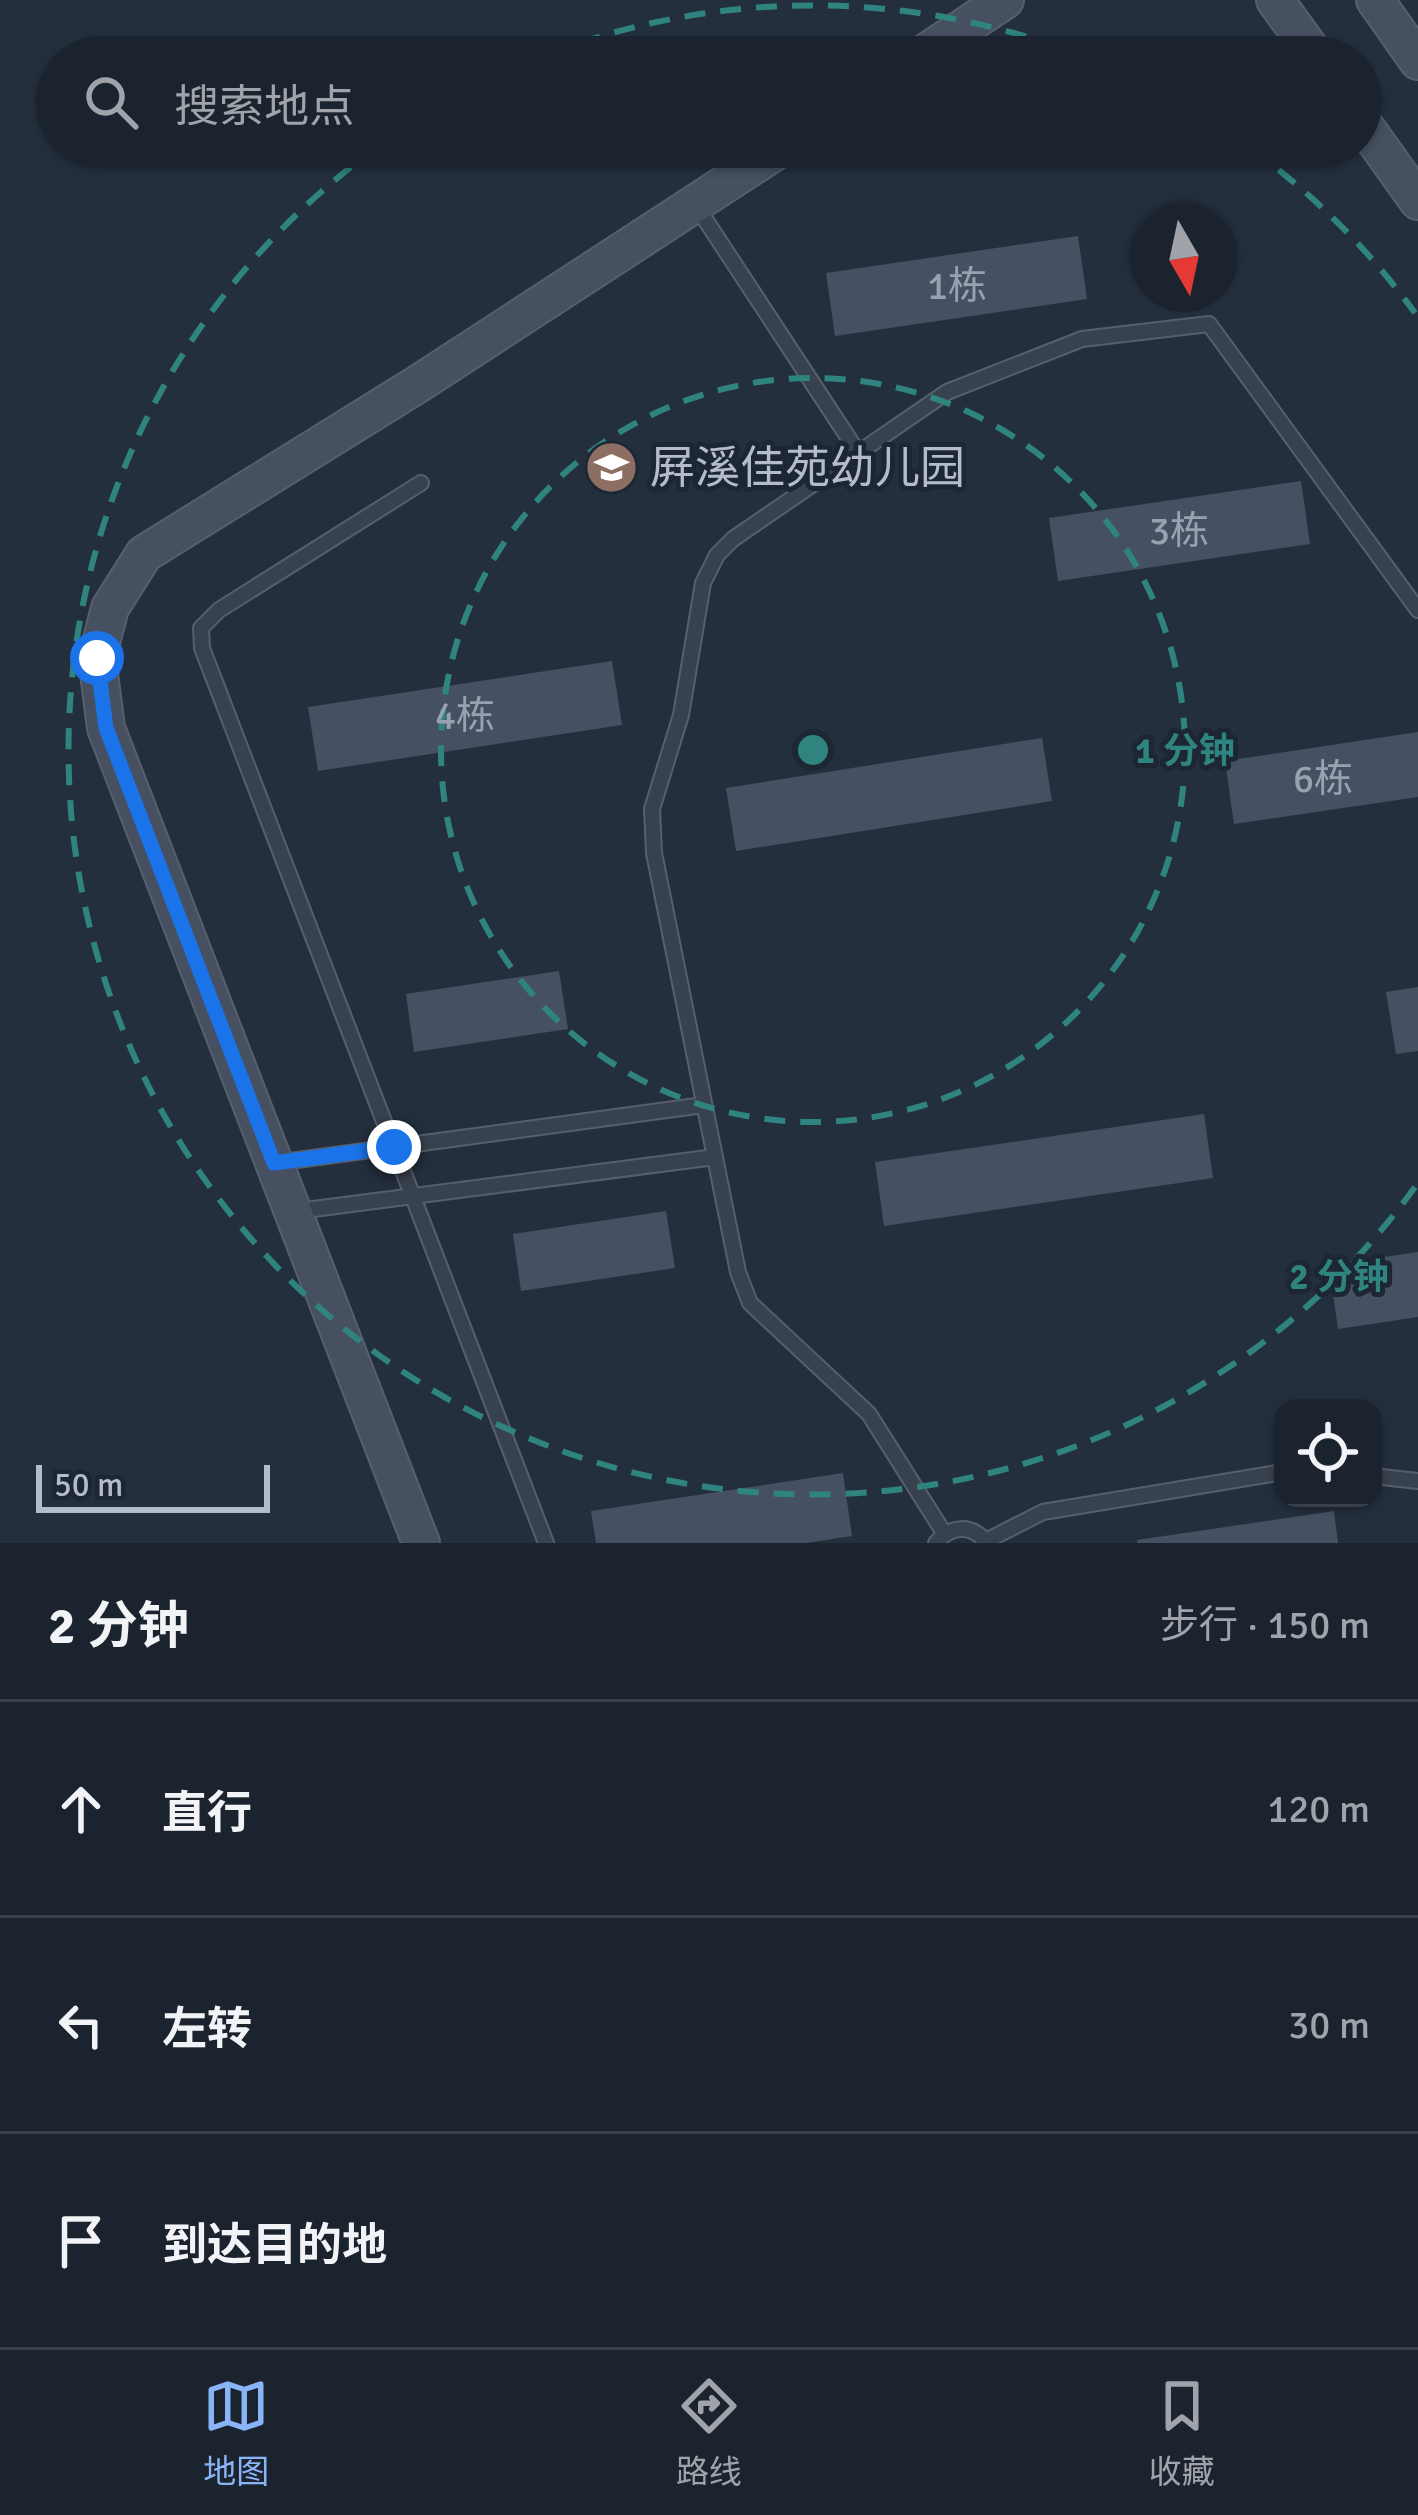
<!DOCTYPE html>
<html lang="zh">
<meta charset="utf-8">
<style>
:root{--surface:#1b232e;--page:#282f3a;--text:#f1f3f6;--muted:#a0a4aa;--line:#39404a;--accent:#8ab4f8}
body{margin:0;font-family:Signika,"Noto Sans SC",sans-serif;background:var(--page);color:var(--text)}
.controls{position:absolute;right:36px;bottom:36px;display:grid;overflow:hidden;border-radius:24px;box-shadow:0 3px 9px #0004}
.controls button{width:108px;height:108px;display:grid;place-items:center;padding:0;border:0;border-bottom:3px solid var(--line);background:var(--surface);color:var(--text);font:60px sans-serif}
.compass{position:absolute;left:1130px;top:204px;width:108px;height:108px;border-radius:50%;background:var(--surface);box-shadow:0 3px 9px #0004;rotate:171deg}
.scale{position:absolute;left:36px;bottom:30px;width:234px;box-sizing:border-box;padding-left:12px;border:6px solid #b4bcc9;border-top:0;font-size:33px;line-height:42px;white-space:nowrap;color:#b4bcc9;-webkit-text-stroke:9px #1d2633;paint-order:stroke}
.stop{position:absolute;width:36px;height:36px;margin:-27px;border:9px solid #1a73e8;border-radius:50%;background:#fff}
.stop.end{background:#1a73e8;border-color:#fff;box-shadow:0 3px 12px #0008}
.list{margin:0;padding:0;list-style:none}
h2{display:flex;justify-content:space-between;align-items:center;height:156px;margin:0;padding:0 48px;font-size:51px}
h2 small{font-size:39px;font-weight:400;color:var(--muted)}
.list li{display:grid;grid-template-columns:78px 1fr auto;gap:36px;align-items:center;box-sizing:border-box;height:216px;padding:0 48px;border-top:3px solid var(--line)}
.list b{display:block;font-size:45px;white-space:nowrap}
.list em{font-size:39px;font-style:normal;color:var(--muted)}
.icon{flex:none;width:66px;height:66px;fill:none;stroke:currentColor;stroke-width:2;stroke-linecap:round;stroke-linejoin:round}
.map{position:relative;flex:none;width:1418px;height:1543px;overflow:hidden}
.search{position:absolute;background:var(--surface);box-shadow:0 3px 9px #0004;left:36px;right:36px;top:36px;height:132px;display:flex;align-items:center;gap:30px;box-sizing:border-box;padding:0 42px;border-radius:66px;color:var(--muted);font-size:45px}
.sheet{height:804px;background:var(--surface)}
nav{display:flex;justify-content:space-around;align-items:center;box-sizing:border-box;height:168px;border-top:3px solid var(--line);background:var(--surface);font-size:33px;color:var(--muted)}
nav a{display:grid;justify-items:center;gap:6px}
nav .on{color:var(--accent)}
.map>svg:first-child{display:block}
.building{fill:#455162}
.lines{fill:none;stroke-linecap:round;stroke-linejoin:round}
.lane-casing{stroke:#565f6c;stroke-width:18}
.secondary-casing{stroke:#565f6c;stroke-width:40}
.lane{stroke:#38414e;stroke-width:14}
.secondary{stroke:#465061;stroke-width:36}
.route{stroke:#1a73e8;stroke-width:15}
.ring{fill:none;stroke:#308480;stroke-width:6;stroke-dasharray:21 15}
.labels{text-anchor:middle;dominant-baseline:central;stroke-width:10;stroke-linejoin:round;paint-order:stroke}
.number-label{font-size:39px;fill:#98a1af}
.poi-label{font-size:45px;fill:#b4bcc9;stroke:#1d2633;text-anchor:start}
.centre{fill:#308480;stroke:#1d2633;stroke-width:6}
.ring-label{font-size:36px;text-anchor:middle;font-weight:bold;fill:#308480;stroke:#1d2633;stroke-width:10;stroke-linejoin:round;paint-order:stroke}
</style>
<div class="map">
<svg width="1418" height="1543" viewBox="0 0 1418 1543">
<rect width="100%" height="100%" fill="#242f3e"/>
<g class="building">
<polygon points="1078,236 1087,299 835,336 826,273"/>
<polygon points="1301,481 1310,544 1058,581 1049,518"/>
<polygon points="612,661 622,725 318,771 308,707"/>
<polygon points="1418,732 1418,797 1234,824 1225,761"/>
<polygon points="1042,738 1052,801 736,851 726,788"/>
<polygon points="559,971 568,1029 414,1052 406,994"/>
<polygon points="1418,987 1418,1051 1396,1054 1386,992"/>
<polygon points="1204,1114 1213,1178 884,1226 875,1162"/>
<polygon points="666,1211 675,1268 521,1291 513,1234"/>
<polygon points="1418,1252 1418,1317 1338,1329 1329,1265"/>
<polygon points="843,1473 852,1536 806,1543 596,1543 591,1511"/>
<polygon points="1334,1511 1338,1543 1137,1543 1137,1540"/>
</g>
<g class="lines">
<defs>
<g id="lane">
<polyline points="695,204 857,451"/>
<polyline points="421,483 219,610 201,628 202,648 546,1543"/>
<polyline points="275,1163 704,1105"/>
<polyline points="298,1211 715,1157"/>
<polyline points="1373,1476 1418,1481"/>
<polyline points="944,1533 869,1414 750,1303 738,1272 654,853 652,809 681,715 703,583 717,555 733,539 947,392 1082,339 1209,324 1418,610"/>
<polyline points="986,1541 1043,1512 1283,1472"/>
<path d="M936 1543C951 1525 972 1524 987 1543"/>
</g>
<g id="secondary">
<polyline points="1275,0 1316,57"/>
<polyline points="1375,0 1418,61"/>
<polyline points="919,57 1005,0"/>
<polyline points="1361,121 1418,201"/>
<polyline points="421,1543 106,728 97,658 110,608 144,554 418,384 782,147"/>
</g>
</defs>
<use href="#lane" class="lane-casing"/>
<use href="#secondary" class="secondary-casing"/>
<use href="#lane" class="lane"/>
<use href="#secondary" class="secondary"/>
</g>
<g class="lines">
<polyline class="route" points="97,658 106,728 274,1163 394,1147"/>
</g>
<g class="ring">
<circle cx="813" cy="750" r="372"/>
<path d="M1415 1187A744 744 0 1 1 376 148M546 55A744 744 0 0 1 1080 55M1250 148A744 744 0 0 1 1415 313"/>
</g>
<defs>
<symbol id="school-disc" viewBox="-11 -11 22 22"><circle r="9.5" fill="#8d6e63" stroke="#1d2633"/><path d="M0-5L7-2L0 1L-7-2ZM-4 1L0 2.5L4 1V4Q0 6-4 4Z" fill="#fff"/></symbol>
</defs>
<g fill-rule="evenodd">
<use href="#school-disc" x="582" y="438" width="59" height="59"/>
</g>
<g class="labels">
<g class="number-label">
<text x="957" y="286">1栋</text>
<text x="1179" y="531">3栋</text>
<text x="465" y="716">4栋</text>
<text x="1323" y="779">6栋</text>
</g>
<g class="poi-label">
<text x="650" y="468">屛溪佳苑幼儿园</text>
</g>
</g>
<circle cx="813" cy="750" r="18" class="centre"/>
<g class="ring-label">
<text x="1185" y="763">1 分钟</text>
<text x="1339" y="1289">2 分钟</text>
</g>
</svg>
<div class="controls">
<button><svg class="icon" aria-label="locate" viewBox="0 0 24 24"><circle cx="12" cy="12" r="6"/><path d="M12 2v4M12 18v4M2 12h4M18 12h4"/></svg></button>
</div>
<svg class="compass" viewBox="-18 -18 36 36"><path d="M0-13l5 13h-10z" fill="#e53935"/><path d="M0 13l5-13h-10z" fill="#a0a4aa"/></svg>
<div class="scale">50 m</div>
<div class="stop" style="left:97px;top:658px"></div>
<div class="stop end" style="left:394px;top:1147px"></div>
<div class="search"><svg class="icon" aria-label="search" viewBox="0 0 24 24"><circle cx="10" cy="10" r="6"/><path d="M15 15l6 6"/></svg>搜索地点</div>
</div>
<section class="sheet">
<h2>2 分钟<small>步行 · 150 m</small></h2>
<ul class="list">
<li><svg class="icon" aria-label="ahead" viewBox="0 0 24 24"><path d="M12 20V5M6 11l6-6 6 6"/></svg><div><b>直行</b></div><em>120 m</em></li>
<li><svg class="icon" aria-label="left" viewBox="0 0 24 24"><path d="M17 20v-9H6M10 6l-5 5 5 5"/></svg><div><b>左转</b></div><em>30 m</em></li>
<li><svg class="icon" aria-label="arrive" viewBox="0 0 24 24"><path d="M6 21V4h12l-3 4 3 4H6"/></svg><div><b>到达目的地</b></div></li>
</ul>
</section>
<nav>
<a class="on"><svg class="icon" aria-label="map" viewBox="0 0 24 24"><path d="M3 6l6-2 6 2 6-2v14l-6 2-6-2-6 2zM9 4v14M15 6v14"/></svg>地图</a>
<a><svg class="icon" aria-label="directions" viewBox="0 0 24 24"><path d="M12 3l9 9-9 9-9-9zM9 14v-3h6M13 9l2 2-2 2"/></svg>路线</a>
<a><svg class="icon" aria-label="saved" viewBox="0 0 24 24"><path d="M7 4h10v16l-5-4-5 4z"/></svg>收藏</a>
</nav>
